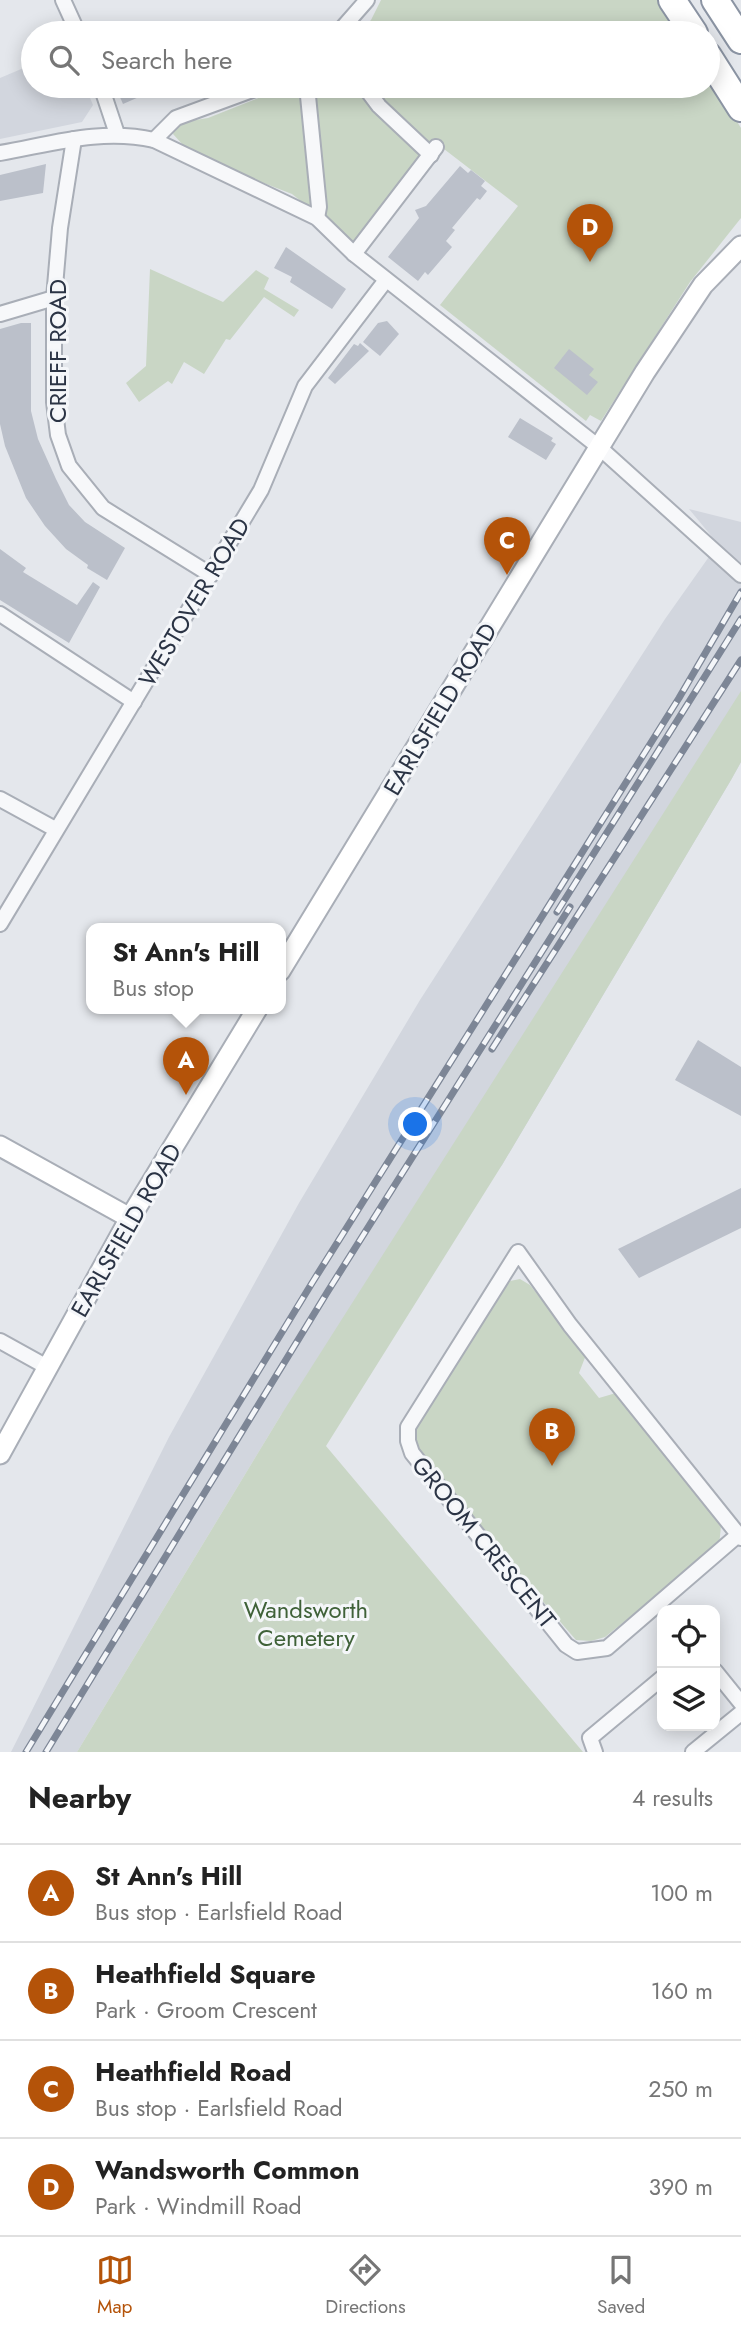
<!DOCTYPE html>
<meta charset="utf-8">
<style>
:root{--surface:#fff;--page:#f2f2f2;--text:#222;--muted:#767676;--line:#e0e0e0;--accent:#b45309}
body{margin:0;font-family:Jost,sans-serif;background:var(--page);color:var(--text)}
.controls{position:absolute;right:21px;bottom:21px;display:grid;overflow:hidden;border-radius:14px;box-shadow:0 4px 18px #0003}
.controls button{width:63px;height:63px;display:grid;place-items:center;padding:0;border:0;border-bottom:2px solid var(--line);background:var(--surface);color:var(--text);font:35px sans-serif}
.you{position:absolute;left:416px;top:1125px;width:24px;height:24px;margin:-18px;border:5px solid #fff;border-radius:50%;background:#1a73e8;box-shadow:0 0 0 10px #1a73e833}
.badge{display:grid;place-items:center;width:46px;height:46px;border-radius:50%;background:var(--accent);color:#fff;font-size:23px;font-weight:700}
.pin{position:absolute;translate:-50% -58px;filter:drop-shadow(0 2px 4px #0008)}
.pin::after{content:'';position:absolute;top:37px;width:24px;height:21px;background:inherit;clip-path:polygon(0 0,100% 0,50% 100%)}
.popup{position:absolute;left:86px;top:923px;width:200px;height:91px;box-sizing:border-box;display:grid;place-content:center;border-radius:14px;background:var(--surface);filter:drop-shadow(0 2px 5px #0005);font-size:23px;white-space:nowrap;color:var(--muted)}
.popup b{font-size:26px;color:var(--text)}
.popup::after{content:'';position:absolute;left:50%;top:100%;margin-left:-14px;border:14px solid transparent;border-top-color:var(--surface)}
.list{margin:0;padding:0;list-style:none}
h2{display:flex;justify-content:space-between;align-items:center;height:91px;margin:0;padding:0 28px;font-size:30px}
h2 small{font-size:23px;font-weight:400;color:var(--muted)}
.list li{display:grid;grid-template-columns:46px 1fr auto;gap:21px;align-items:center;box-sizing:border-box;height:98px;padding:0 28px;border-top:2px solid var(--line)}
.list b{display:block;font-size:26px;white-space:nowrap}
.list p{margin:0;font-size:23px;white-space:nowrap;color:var(--muted)}
.list em{font-size:23px;font-style:normal;color:var(--muted)}
.icon{flex:none;width:38px;height:38px;fill:none;stroke:currentColor;stroke-width:2;stroke-linecap:round;stroke-linejoin:round}
.map{position:relative;flex:none;width:741px;height:1752px;overflow:hidden}
.search{position:absolute;background:var(--surface);box-shadow:0 4px 18px #0003;left:21px;right:21px;top:21px;height:77px;display:flex;align-items:center;gap:18px;box-sizing:border-box;padding:0 24px;border-radius:38px;color:var(--muted);font-size:26px}
.sheet{height:483px;background:var(--surface)}
nav{display:flex;justify-content:space-around;align-items:center;box-sizing:border-box;height:98px;border-top:2px solid var(--line);background:var(--surface);font-size:19px;color:var(--muted)}
nav a{display:grid;justify-items:center;gap:4px}
nav .on{color:var(--accent)}
.map>svg:first-child{display:block}
.built{fill:#d2d6de}
.green{fill:#c9d6c5}
.building{fill:#bbc0ca}
.lines{fill:none;stroke-linecap:round;stroke-linejoin:round}
.street-casing{stroke:#a9aeb7;stroke-width:18}
.secondary-casing{stroke:#a9aeb7;stroke-width:23}
.highway-casing{stroke:#8b94a3;stroke-width:30}
.street{stroke:#f7f8fa;stroke-width:14}
.secondary{stroke:#fff;stroke-width:19}
.highway{stroke:#fff;stroke-width:26}
.rail-casing{stroke:#7d8696;stroke-width:7}
.rail{stroke:#f4f6f9;stroke-width:4.5;stroke-dasharray:13;stroke-linecap:butt}
.labels{text-anchor:middle;dominant-baseline:central;stroke-width:6;stroke-linejoin:round;paint-order:stroke}
.street-label{font-size:24px;fill:#2b3445;stroke:#f4f6f9}
.park-label{font-size:24px;fill:#3f6138;stroke:#f4f6f9}
</style>
<div class="map">
<svg width="741" height="1752" viewBox="0 0 741 1752">
<rect width="100%" height="100%" fill="#e4e7ec"/>
<g class="built">
<polygon points="33,64 33,86 85,86 93,105 82,122 0,139 0,78"/>
<polygon points="689,509 741,522 741,762 731,780 502,1165 281,1415 77,1752 11,1752 169,1437 299,1203 420,1000 665,619 718,544"/>
</g>
<g class="green">
<polygon points="381,0 660,0 682,33 358,33 371,20"/>
<polygon points="708,75 741,128 741,218 690,282 601,421 590,415 586,421 440,305 518,206 444,149 365,242 352,242 292,194 235,172 183,145 173,134 175,128 183,122 208,118 289,86 708,86"/>
<polygon points="150,269 223,302 256,270 269,278 264,289 299,310 294,317 264,297 230,340 226,339 204,374 184,362 172,384 168,381 139,402 126,383 146,366"/>
<polygon points="741,691 741,762 731,780 502,1165 326,1446 583,1752 77,1752 281,1415"/>
<polygon points="520,1279 530,1285 586,1355 579,1373 599,1398 616,1393 721,1526 719,1546 605,1637 591,1641 576,1640 563,1625 436,1475 414,1441 416,1425 423,1414 510,1281"/>
</g>
<g class="building">
<polygon points="115,86 164,86 123,104"/>
<polygon points="46,164 43,193 0,201 0,175"/>
<polygon points="460,166 468,173 471,170 485,181 481,186 487,191 480,200 477,198 452,228 455,230 446,241 452,247 428,275 425,272 418,281 388,257 419,218 415,210 426,206"/>
<polygon points="286,247 346,289 332,309 290,282 292,277 274,268"/>
<polygon points="387,321 399,334 380,356 363,342 378,323"/>
<polygon points="21,323 31,323 31,411 38,439 56,479 69,505 85,522 125,548 107,580 87,568 88,565 66,549 45,526 26,498 5,446 0,424 0,329"/>
<polygon points="360,343 369,351 335,384 328,378 354,344 358,346"/>
<polygon points="569,349 594,369 589,375 598,382 587,395 554,368"/>
<polygon points="520,418 553,438 551,441 556,444 546,460 508,437"/>
<polygon points="0,549 26,568 23,572 77,605 93,582 100,587 69,643 0,600"/>
<polygon points="698,1040 741,1067 741,1116 675,1080"/>
<polygon points="741,1188 741,1228 639,1278 618,1249"/>
</g>
<g class="lines">
<defs>
<g id="street">
<polyline points="63,0 78,33"/>
<polyline points="338,33 367,0"/>
<polyline points="101,86 117,134"/>
<polyline points="307,86 319,207 317,218"/>
<polyline points="364,86 379,106 431,155"/>
<polyline points="74,139 60,228 54,298 54,402 58,435 69,466 103,508 211,575"/>
<polyline points="154,140 176,118 263,86"/>
<path d="M0 153C52 144 101 128 154 140L317 218 354 254 600 448 741 575"/>
<polyline points="354,254 436,147"/>
<polyline points="0,314 54,298"/>
<polyline points="0,614 134,702"/>
<polyline points="0,799 55,829"/>
<polyline points="0,924 261,490 305,386 386,280"/>
<polyline points="0,1341 47,1367"/>
<polyline points="738,1535 607,1648 577,1652 566,1645 412,1453 408,1441 408,1427 518,1252 570,1325 741,1538"/>
<polyline points="715,1671 741,1703"/>
<polyline points="595,1752 590,1738 662,1678"/>
<polyline points="693,1752 741,1713"/>
</g>
<g id="secondary">
<polyline points="280,971 645,372 703,285 741,246"/>
<polyline points="0,1146 130,1218"/>
<polyline points="0,1454 130,1218 257,1009"/>
</g>
<g id="highway">
<polyline points="672,0 694,33"/>
<polyline points="715,0 741,40"/>
<polyline points="708,56 741,108"/>
</g>
</defs>
<use href="#street" class="street-casing"/>
<use href="#secondary" class="secondary-casing"/>
<use href="#highway" class="highway-casing"/>
<use href="#street" class="street"/>
<use href="#secondary" class="secondary"/>
<use href="#highway" class="highway"/>
<defs>
<g id="rail">
<polyline points="557,912 741,619"/>
<polyline points="492,1049 741,660"/>
<polyline points="26,1752 312,1283 679,698 741,592"/>
<polyline points="46,1752 328,1291 570,907"/>
</g>
</defs>
<use href="#rail" class="rail-casing"/>
<use href="#rail" class="rail"/>
</g>
<g class="labels">
<g class="street-label">
<text transform="translate(57 351) rotate(-90)">CRIEFF ROAD</text>
<text transform="translate(194 602) rotate(-59)">WESTOVER ROAD</text>
<text transform="translate(440 709) rotate(-59)">EARLSFIELD ROAD</text>
<text transform="translate(126 1230) rotate(-60)">EARLSFIELD ROAD</text>
<text transform="translate(484 1542) rotate(51)">GROOM CRESCENT</text>
</g>
<g class="park-label">
<text x="306" y="1609">Wandsworth<tspan x="306" dy="28">Cemetery</tspan></text>
</g>
</g>
</svg>
<div class="controls">
<button><svg class="icon" aria-label="locate" viewBox="0 0 24 24"><circle cx="12" cy="12" r="6"/><path d="M12 2v4M12 18v4M2 12h4M18 12h4"/></svg></button>
<button><svg class="icon" aria-label="layers" viewBox="0 0 24 24"><path d="M12 4l9 5-9 5-9-5zM3 14l9 5 9-5"/></svg></button>
</div>
<div class="you"></div>
<div class="pin badge" style="left:186px;top:1095px">A</div>
<div class="popup"><b>St Ann's Hill</b>Bus stop</div>
<div class="pin badge" style="left:552px;top:1466px">B</div>
<div class="pin badge" style="left:507px;top:575px">C</div>
<div class="pin badge" style="left:590px;top:262px">D</div>
<div class="search"><svg class="icon" aria-label="search" viewBox="0 0 24 24"><circle cx="10" cy="10" r="6"/><path d="M15 15l6 6"/></svg>Search here</div>
</div>
<section class="sheet">
<h2>Nearby<small>4 results</small></h2>
<ul class="list">
<li><span class="badge">A</span><div><b>St Ann's Hill</b><p>Bus stop · Earlsfield Road</p></div><em>100 m</em></li>
<li><span class="badge">B</span><div><b>Heathfield Square</b><p>Park · Groom Crescent</p></div><em>160 m</em></li>
<li><span class="badge">C</span><div><b>Heathfield Road</b><p>Bus stop · Earlsfield Road</p></div><em>250 m</em></li>
<li><span class="badge">D</span><div><b>Wandsworth Common</b><p>Park · Windmill Road</p></div><em>390 m</em></li>
</ul>
</section>
<nav>
<a class="on"><svg class="icon" aria-label="map" viewBox="0 0 24 24"><path d="M3 6l6-2 6 2 6-2v14l-6 2-6-2-6 2zM9 4v14M15 6v14"/></svg>Map</a>
<a><svg class="icon" aria-label="directions" viewBox="0 0 24 24"><path d="M12 3l9 9-9 9-9-9zM9 14v-3h6M13 9l2 2-2 2"/></svg>Directions</a>
<a><svg class="icon" aria-label="saved" viewBox="0 0 24 24"><path d="M7 4h10v16l-5-4-5 4z"/></svg>Saved</a>
</nav>
